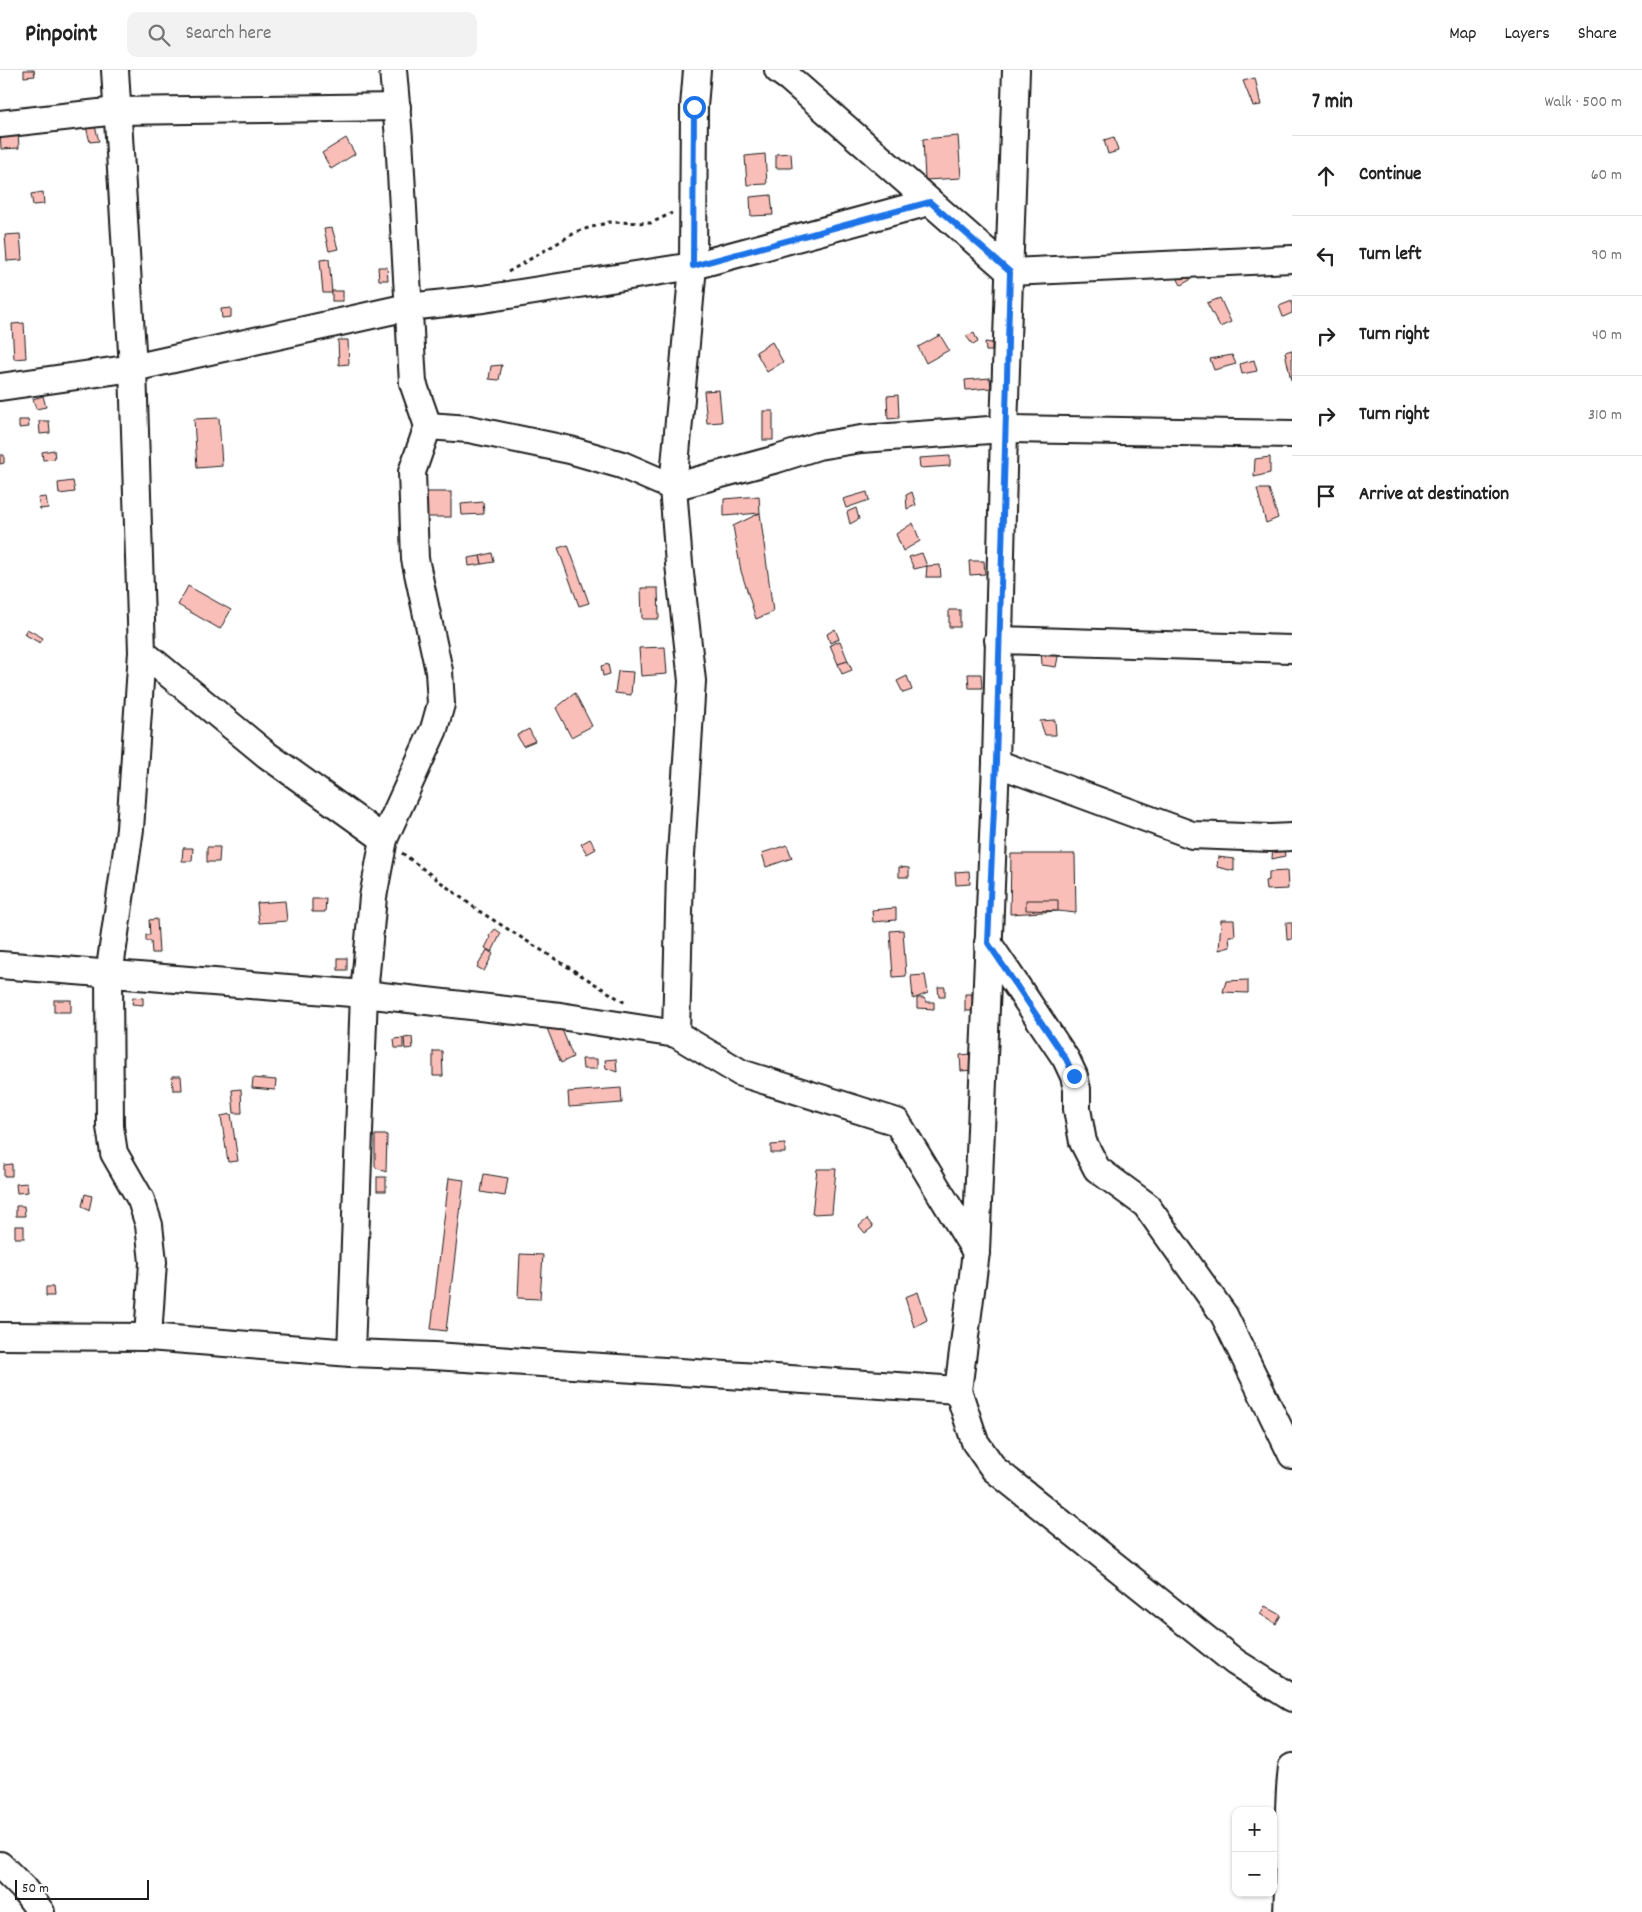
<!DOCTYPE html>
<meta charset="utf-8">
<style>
:root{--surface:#fff;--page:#f2f2f2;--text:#222;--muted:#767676;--line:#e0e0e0}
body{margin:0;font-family:Dekko,sans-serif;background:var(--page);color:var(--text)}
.controls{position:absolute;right:15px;bottom:15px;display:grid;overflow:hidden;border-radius:10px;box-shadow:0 1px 4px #0004}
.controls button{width:45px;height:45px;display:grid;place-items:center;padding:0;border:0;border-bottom:1px solid var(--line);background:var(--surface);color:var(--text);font:25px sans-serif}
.scale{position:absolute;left:15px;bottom:12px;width:134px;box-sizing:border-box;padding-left:5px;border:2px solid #1c1c1c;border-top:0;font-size:14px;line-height:18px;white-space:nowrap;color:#1c1c1c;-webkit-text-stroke:4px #fff;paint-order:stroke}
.stop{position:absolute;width:15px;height:15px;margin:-11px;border:4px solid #1a73e8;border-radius:50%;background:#fff}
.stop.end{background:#1a73e8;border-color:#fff;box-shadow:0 1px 5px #0008}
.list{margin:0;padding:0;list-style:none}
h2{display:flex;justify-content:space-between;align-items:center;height:65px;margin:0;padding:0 20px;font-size:21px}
h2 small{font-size:16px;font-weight:400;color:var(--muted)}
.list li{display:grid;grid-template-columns:32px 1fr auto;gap:15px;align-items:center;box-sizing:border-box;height:80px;padding:0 20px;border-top:1px solid var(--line)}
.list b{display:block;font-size:19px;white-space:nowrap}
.list em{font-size:16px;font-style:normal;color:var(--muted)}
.icon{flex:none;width:28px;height:28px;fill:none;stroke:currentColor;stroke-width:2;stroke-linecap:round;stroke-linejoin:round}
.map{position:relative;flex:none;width:1292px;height:1842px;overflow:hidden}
header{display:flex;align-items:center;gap:30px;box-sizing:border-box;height:70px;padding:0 25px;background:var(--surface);border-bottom:1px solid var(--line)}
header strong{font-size:24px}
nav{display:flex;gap:28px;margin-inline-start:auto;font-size:18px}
.search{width:350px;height:45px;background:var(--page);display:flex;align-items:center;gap:12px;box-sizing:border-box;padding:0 18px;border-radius:10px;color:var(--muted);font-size:19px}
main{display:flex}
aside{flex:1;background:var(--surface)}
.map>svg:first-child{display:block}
.building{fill:#fabeb9;stroke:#1c1c1c}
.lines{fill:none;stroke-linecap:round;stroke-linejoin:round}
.minor-casing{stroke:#1c1c1c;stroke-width:30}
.path{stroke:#1c1c1c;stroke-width:3;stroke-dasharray:4 4;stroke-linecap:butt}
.minor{stroke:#fff;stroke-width:26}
.route{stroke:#1a73e8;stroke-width:6}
</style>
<header>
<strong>Pinpoint</strong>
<div class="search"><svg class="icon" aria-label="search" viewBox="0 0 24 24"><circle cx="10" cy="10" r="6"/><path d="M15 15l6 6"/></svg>Search here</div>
<nav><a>Map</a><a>Layers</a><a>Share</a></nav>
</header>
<main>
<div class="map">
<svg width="1292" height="1842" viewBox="0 0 1292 1842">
<rect width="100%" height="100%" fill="#fff"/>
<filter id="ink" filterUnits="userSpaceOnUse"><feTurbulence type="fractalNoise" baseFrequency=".02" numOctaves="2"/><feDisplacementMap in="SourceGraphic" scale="10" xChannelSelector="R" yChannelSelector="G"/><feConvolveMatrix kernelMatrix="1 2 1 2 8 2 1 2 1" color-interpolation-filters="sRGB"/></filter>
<g filter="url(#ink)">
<g class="building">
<polygon points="24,0 34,0 35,6 24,7"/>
<polygon points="1255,8 1261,35 1253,36 1243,11"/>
<polygon points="95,56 99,71 90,72 86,57"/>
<polygon points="0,63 18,63 19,78 1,79"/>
<polygon points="958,66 961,108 925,110 923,69"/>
<polygon points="1114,67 1118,81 1108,84 1104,70"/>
<polygon points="346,68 355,84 331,99 322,83"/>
<polygon points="791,83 792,98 776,98 776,84"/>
<polygon points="765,84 767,114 747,115 745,86"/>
<polygon points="43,122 44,134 33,135 31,124"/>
<polygon points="771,125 773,145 751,146 750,127"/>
<polygon points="332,158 338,179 329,181 324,159"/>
<polygon points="20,164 22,190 7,191 5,165"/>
<polygon points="329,189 332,223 323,223 320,190"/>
<polygon points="378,197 387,197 388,210 379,210"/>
<polygon points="1190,200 1190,210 1181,215 1174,202"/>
<rect x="332" y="221" width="11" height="10"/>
<polygon points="1220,228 1231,252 1220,257 1207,233"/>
<polygon points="1292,231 1292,243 1283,247 1279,236"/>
<polygon points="231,238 231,247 222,248 221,239"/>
<polygon points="24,253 26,288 14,289 12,254"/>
<polygon points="974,263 978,272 973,275 966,266"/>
<polygon points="940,265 949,280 926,293 918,277"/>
<polygon points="338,270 348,270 349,294 339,295"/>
<polygon points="772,272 783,292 767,302 756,282"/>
<polygon points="985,272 992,273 992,281 986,281"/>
<polygon points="1292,280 1292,309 1291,310 1285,282"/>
<polygon points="1232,285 1236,294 1214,300 1210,289"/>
<polygon points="1254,290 1257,301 1242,304 1240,294"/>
<polygon points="502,295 499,310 489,309 491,296"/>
<polygon points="990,308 991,318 966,320 965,310"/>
<polygon points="719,320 722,352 707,353 704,321"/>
<polygon points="898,325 899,348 888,349 887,326"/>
<polygon points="43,326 46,337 36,339 33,329"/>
<rect x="763" y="341" width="10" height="29"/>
<polygon points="219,348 222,396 197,398 194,349"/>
<polygon points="19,350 28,350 29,357 19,358"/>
<polygon points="39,351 49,351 50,363 40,364"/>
<polygon points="54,380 55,389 43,390 42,382"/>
<polygon points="0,385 4,385 4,393 0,394"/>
<polygon points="950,386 950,396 920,398 919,388"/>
<polygon points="1270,387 1270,403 1254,407 1255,389"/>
<polygon points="73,411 75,422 59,424 58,413"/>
<polygon points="1257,419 1269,419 1278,448 1266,453"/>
<rect x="424" y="422" width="27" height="25"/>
<polygon points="867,422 869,430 846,438 843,429"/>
<polygon points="912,422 916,435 907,439 906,425"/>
<polygon points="759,426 760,443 724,446 724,429"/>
<polygon points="46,427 48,438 40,439 38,428"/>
<polygon points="483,432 484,444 462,445 461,434"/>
<polygon points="856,438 859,449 850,454 847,442"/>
<polygon points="760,443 773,542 756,549 741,501 733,456"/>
<polygon points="913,453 920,471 903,481 896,464"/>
<polygon points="568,475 589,533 579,536 558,478"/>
<polygon points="492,483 494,492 482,494 480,486"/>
<polygon points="922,483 927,496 914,499 909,487"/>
<polygon points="480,486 482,494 469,496 468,488"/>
<polygon points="969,491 984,491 985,504 970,505"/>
<polygon points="940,495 941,507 926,507 927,496"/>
<polygon points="188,516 231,540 220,559 178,535"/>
<polygon points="641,518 658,518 659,549 642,549"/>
<rect x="949" y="540" width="11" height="17"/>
<polygon points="27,559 43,568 40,573 24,564"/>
<polygon points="835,559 839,569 830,573 827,564"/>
<polygon points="840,571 848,591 838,594 830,575"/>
<polygon points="665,577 667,604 641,606 639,578"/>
<polygon points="1041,580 1059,582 1056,597 1042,595"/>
<polygon points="848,591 852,600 842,604 838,594"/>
<polygon points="608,594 610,604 603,606 601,596"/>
<polygon points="618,601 633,602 631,625 615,623"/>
<polygon points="968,604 981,604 982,618 969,618"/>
<polygon points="907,606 912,620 903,623 897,611"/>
<polygon points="575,623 592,656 571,667 556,638"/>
<polygon points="1055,650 1056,665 1045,665 1040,651"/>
<polygon points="529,659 535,671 523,676 517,665"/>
<polygon points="590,769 596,779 587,784 581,774"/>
<polygon points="787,775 792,788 766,797 762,783"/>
<polygon points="1283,775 1285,786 1272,789 1273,776"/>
<polygon points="207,777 220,777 219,792 207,792"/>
<polygon points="183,778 193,778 192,791 182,791"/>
<polygon points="1011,784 1075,784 1076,843 1058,841 1010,844"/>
<polygon points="1218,787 1234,789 1234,801 1217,797"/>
<polygon points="899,797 909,798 909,807 899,807"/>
<polygon points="969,801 970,814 956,815 955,802"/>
<polygon points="1287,801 1288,819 1266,820 1265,811 1269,810 1269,802"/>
<polygon points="312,829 326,829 325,842 312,842"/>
<polygon points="1026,830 1058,830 1058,841 1026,840"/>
<polygon points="285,831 287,851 259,853 257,833"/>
<polygon points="896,838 896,850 873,852 872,840"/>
<polygon points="157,849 159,883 152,883 151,871 146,871 146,865 150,865 149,850"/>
<polygon points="1221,850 1234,850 1235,866 1229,866 1230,877 1219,880"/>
<polygon points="1286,853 1292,853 1292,869 1287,870"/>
<polygon points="495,859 501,863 492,882 485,878 490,868 489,866"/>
<polygon points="903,860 906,906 893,907 890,861"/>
<polygon points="487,880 493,884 484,901 477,897"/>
<rect x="338" y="888" width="9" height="12"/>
<polygon points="925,905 928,923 913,929 911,906"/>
<polygon points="1248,910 1248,923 1223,922 1226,911"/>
<polygon points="938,917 945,917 945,927 939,927"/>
<polygon points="965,924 972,924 973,941 965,941"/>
<polygon points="133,927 143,928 143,935 132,934"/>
<polygon points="917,928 924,928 926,932 934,932 934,939 917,938"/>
<rect x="54" y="930" width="17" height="12"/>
<polygon points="559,952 573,987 561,993 546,956"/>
<polygon points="412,967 413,978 405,979 404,968"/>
<polygon points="403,968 403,978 395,978 394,969"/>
<polygon points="433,981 442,981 443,1006 433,1006"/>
<polygon points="971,984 973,1000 961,1001 960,985"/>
<polygon points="582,989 597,989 597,999 583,999"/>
<polygon points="616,989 617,1002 606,998 605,990"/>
<polygon points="172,1006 181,1006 182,1020 173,1020"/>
<polygon points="253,1008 276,1010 275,1020 252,1018"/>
<polygon points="621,1018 622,1033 569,1037 568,1022"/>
<polygon points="241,1019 242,1043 234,1043 232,1020"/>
<polygon points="231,1044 238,1091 228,1092 221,1046"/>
<polygon points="375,1065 387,1065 386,1102 375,1097"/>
<polygon points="785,1074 785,1083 771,1083 771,1075"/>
<polygon points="12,1094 12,1106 4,1106 4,1095"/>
<polygon points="817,1099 836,1099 832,1143 812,1144"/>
<polygon points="484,1104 508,1108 505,1126 481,1122"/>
<rect x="377" y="1107" width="9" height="14"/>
<polygon points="449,1108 464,1110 446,1261 431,1259"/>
<polygon points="27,1113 28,1122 17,1123 16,1114"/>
<polygon points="85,1124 92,1126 89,1141 82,1136"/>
<polygon points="16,1136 24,1136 25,1146 16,1146"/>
<polygon points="867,1149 873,1157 865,1163 859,1156"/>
<rect x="15" y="1156" width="9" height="12"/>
<polygon points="520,1184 543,1185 540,1229 518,1228"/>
<polygon points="46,1217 53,1217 54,1226 46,1226"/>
<polygon points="918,1222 927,1250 914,1257 905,1227"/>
<polygon points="1265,1536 1281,1545 1276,1554 1260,1544"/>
</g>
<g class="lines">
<defs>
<g id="minor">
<polyline points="115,0 133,298 142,582 130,759 109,905 110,1057 114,1083 141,1130 149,1155 153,1192 148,1267"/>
<polyline points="778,0 789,8 1010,202 1292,189"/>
<polyline points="1016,0 1004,359 996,693 976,1182 958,1320 975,1372 994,1399 1235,1592 1292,1628"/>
<polyline points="0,54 117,41 397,37"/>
<polyline points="0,317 133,298 408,237 483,229 693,196 929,132"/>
<polyline points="428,356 469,359 570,380 622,395 673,417 777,389 818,376 861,369 1004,359 1292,364"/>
<polyline points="998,570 1292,579"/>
<polyline points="142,582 267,685 384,769"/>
<polyline points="996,693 1192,765 1270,768 1292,767"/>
<polyline points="988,873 1066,989 1074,1006 1077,1019 1077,1039 1083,1072 1097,1099 1146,1135 1224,1245 1292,1385"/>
<polyline points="0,895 364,924 560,946 676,964 741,1003 897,1052 976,1182"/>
<polyline points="676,964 680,801 692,611 679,494 673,417 693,196 694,37 697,0"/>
<polyline points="0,1266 148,1267 351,1283 434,1286 958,1320"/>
<polyline points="351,1283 364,924 373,827 384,769 434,659 441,634 439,601 415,489 412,402 428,356 413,313 399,68 393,0"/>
<polyline points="0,1795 23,1818 41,1842"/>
<path d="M1287 1842C1290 1794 1286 1745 1292 1697"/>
</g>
</defs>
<use href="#minor" class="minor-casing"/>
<g class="path">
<polyline points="508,202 578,161 610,152 651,153 672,143"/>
<polyline points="402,783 479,841 627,934"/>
</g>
<use href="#minor" class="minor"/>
</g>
</g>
<g class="lines" filter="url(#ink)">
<polyline class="route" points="694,37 693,196 930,132 1010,202 996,692 988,873 1066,989 1074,1006"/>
</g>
</svg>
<div class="controls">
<button>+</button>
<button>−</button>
</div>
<div class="scale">50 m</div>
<div class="stop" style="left:694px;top:37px"></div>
<div class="stop end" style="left:1074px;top:1006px"></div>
</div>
<aside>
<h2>7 min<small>Walk · 500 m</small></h2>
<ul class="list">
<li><svg class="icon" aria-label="ahead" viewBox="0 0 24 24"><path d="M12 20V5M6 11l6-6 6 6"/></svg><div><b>Continue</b></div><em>60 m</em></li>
<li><svg class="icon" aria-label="left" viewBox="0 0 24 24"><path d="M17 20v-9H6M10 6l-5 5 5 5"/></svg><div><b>Turn left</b></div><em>90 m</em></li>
<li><svg class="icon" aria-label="right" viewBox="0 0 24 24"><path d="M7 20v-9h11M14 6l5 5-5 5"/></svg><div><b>Turn right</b></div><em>40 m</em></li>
<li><svg class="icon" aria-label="right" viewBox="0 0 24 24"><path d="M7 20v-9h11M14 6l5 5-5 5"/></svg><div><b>Turn right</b></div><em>310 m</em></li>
<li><svg class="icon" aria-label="arrive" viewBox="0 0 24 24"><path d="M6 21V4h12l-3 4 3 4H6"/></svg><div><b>Arrive at destination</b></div></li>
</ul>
</aside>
</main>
